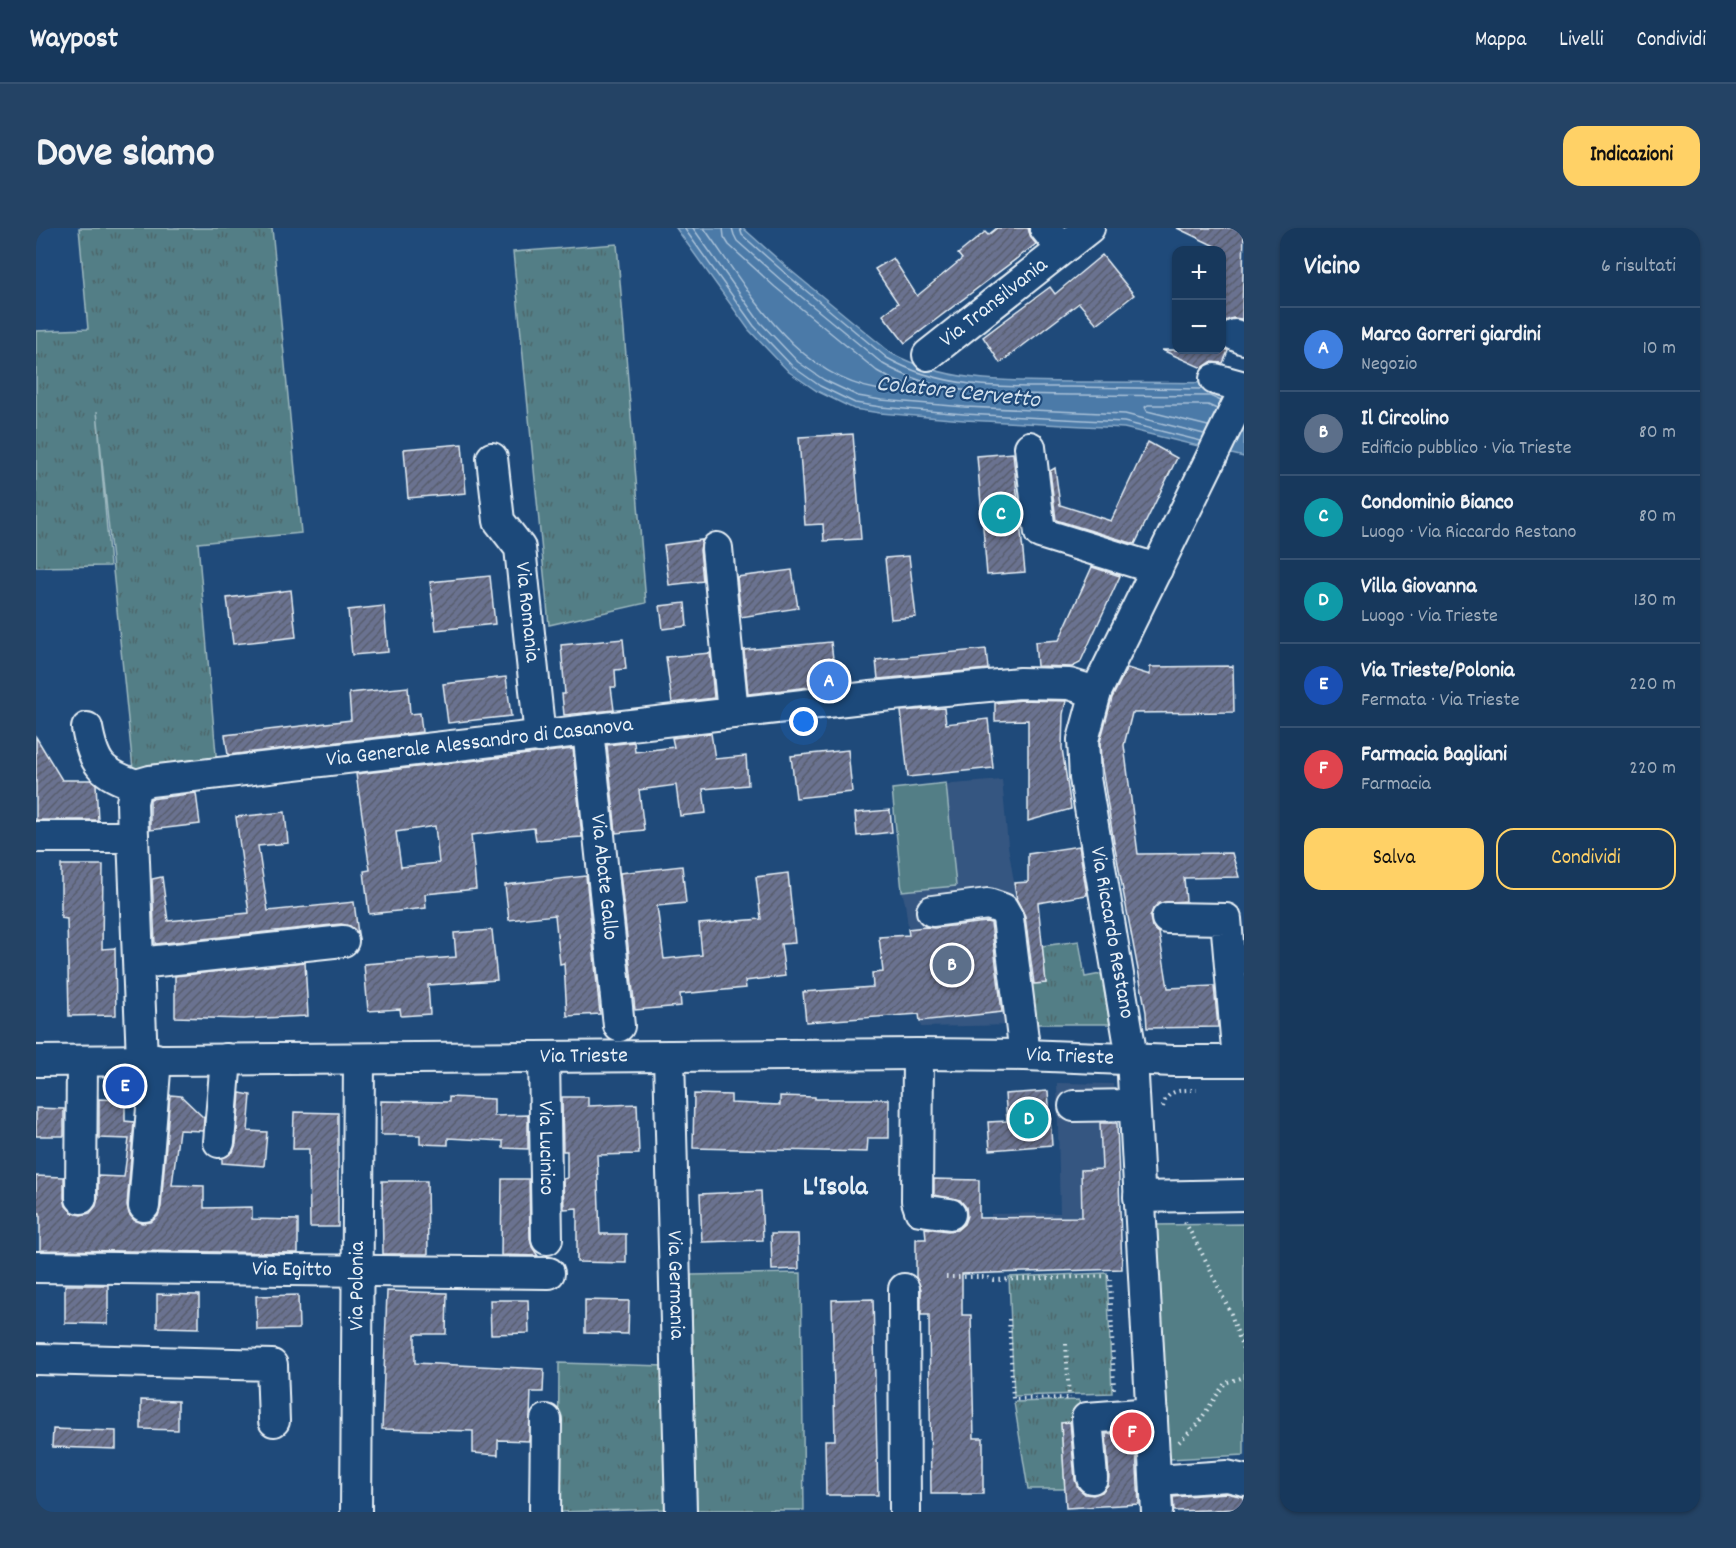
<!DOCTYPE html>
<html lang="it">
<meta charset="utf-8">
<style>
:root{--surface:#17385c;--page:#244365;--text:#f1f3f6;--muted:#9eacbb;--line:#365272;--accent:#ffd166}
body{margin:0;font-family:Dekko,sans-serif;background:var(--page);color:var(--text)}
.controls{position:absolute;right:18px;top:18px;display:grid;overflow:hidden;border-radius:12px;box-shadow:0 2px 4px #0004}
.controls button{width:54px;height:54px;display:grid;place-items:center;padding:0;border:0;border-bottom:2px solid var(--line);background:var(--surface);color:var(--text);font:30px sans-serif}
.you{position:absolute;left:768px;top:494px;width:21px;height:21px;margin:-15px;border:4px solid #fff;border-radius:50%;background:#1a73e8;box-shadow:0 0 0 9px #1a73e833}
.badge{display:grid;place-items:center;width:39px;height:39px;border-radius:50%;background:var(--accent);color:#fff;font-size:20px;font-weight:700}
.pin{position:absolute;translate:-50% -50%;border:3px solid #fff;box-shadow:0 2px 6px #0006}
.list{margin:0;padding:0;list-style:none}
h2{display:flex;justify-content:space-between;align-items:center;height:78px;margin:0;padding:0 24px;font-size:26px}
h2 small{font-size:20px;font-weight:400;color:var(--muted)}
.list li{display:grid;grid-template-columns:39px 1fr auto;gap:18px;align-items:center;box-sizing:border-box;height:84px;padding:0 24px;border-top:2px solid var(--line)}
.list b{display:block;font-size:22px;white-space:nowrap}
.list p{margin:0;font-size:20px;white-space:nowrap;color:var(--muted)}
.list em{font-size:20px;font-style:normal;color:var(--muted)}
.actions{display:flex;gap:12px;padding:18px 24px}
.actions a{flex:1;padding:14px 0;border:2px solid var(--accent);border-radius:18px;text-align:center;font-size:21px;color:var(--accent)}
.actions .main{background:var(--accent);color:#111}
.map{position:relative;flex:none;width:1208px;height:1284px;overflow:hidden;border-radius:18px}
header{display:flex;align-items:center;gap:36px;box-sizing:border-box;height:84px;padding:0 30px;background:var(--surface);border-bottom:2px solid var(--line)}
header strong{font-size:28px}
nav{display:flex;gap:33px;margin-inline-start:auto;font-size:21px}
.intro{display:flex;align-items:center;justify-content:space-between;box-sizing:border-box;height:144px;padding:0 36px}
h1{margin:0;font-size:42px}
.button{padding:15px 27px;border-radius:18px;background:var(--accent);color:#111;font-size:21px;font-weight:700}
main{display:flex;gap:36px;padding:0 36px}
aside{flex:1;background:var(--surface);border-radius:18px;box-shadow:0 2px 4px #0004}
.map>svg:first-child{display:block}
.built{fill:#365681}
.grass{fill:url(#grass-tufts);stroke:#9db8bf;stroke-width:1.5}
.park{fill:#527e86;stroke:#9db8bf;stroke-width:1.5}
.water{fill:#4b7aa8;stroke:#8aaac8;stroke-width:1.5}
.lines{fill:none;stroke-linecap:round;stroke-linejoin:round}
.shore{stroke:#a9c1d8;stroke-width:1.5}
.building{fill:url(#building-hatch);stroke:#e8f1f8;stroke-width:1.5;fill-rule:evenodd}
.minor-casing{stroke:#e8f1f8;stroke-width:34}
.path{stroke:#e8f1f8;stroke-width:4;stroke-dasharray:1.5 4.5;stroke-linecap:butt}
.minor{stroke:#1f4a7a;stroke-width:30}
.labels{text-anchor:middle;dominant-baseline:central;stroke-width:4.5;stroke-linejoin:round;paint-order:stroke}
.street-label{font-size:22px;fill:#e8f1f8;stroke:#1f4a7a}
.water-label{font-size:24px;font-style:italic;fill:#d0dfec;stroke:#1f4a7a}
.quarter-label{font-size:26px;font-weight:bold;fill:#e8f1f8;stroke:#1f4a7a}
</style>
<header>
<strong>Waypost</strong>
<nav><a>Mappa</a><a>Livelli</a><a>Condividi</a></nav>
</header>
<div class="intro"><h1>Dove siamo</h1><a class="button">Indicazioni</a></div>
<main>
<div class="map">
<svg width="1208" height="1284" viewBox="0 0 1208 1284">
<defs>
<pattern id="grass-tufts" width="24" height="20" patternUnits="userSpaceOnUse" patternTransform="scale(1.5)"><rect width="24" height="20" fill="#527e86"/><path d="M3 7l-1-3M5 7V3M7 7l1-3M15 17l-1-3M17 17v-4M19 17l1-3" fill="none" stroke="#4d666b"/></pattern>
<pattern id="building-hatch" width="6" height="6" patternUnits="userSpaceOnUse" patternTransform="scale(1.5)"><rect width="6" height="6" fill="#6b7290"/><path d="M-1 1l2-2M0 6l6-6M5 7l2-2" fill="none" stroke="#585d6d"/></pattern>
</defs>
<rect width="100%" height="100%" fill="#1f4a7a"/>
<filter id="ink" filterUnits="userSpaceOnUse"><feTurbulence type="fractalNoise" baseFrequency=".0167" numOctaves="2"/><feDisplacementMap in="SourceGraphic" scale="12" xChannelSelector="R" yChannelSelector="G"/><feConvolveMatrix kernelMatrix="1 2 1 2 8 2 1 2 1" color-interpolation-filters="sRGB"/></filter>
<g filter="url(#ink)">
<g class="built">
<polygon points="966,552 972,618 982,678 975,797 885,799 869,675 866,663 856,561"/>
<polygon points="1021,855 1077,856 1084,941 1086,1041 956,1045 955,986 1024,985"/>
</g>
<g class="grass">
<polygon points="43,0 236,0 265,305 162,315 181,538 97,541 61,183 74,338 0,339 0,103 52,101"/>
<polygon points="581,16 610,375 513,397 477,24"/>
<polygon points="1043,713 1049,749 1065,746 1074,796 996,796 991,756 1010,755 1006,718"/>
<polygon points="765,1045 768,1282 661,1282 655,1047"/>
<polygon points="1071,1045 1076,1165 978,1168 973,1049"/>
<polygon points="523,1135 629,1138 631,1281 522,1284"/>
<polygon points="1043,1172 1045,1193 1025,1195 1029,1261 992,1261 978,1174"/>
</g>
<g class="park">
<polygon points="910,555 920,658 866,663 856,561"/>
<polygon points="1208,996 1208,1227 1133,1231 1117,997"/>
</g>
<path class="water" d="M640 0H707L754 42 855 125C912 156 976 153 1039 154 1085 154 1132 154 1178 155L1208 168V229L1088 200 928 192 844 185 818 181 781 163 753 144 713 102Z"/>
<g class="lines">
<g class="shore">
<polyline points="648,0 718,98 757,139 784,158 819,175 845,179 928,186 1088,194 1165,213"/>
<polyline points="657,0 723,93 762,134 788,152 822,168 845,172 929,179 1089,186 1168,206"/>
<path d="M668 0C715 66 764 156 854 163 863 164 873 166 882 164L881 160 857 152 841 143 739 59 693 17 688 9 687 0"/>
<path d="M696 0 698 7 701 13 745 52 847 136C905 170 975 166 1040 167 1085 167 1129 168 1174 168L1185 173"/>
<path d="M704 0 706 7 750 46 851 130C907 162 972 159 1034 159 1078 160 1122 160 1166 161"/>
<polyline points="1172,198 1111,183 1109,179 1112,177 1172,177 1181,181"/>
</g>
</g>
<g class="building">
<polygon points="961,0 992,0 995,10 1000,16 869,115 847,87 862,75 839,41 857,30 881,68 926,31 922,26 949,4 952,7"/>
<polygon points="1141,0 1208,0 1206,91 1197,90 1189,93 1185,97 1185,21"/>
<polygon points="1066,27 1098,67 1061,96 1043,75 964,135 947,109 1014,59 1019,66"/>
<polygon points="1185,118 1192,123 1187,135 1175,134 1166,140 1126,122 1185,122"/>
<polygon points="817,206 825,311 788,313 787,296 769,297 763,209"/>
<polygon points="1112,214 1141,230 1099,316 1020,292 1014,243 1019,240 1024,277 1075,293"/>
<polygon points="426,216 430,265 372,270 368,221"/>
<polygon points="977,225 989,344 951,347 941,228"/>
<polygon points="666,312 664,322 667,353 633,357 628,317"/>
<polygon points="873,328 880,389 855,391 849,330"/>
<polygon points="1056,339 1084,348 1044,435 1036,439 1001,438 999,414 1023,412"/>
<polygon points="756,342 762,380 705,389 701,349"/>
<polygon points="454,348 459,396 400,402 394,354"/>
<polygon points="255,362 260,409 197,416 191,370"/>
<polygon points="649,375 651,398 627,401 624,378"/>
<polygon points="348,378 352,424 316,427 312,382"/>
<polygon points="587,411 590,441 579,442 580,459 575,459 578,482 528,487 526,466 529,466 525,417"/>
<polygon points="795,414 800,456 712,466 708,422"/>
<polygon points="950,421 952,441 842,451 840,432"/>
<polygon points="674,425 678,470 636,475 630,429"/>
<polygon points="1197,438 1198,484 1096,485 1088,517 1102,626 1196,625 1203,649 1148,650 1150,673 1123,675 1117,681 1114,689 1116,699 1123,705 1132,760 1178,758 1182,799 1111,800 1110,784 1077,609 1065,534 1064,514 1076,470 1091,440 1114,447 1114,439"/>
<polygon points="470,449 475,488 412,495 407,456"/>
<polygon points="372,459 374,486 384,485 386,504 192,527 189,507 315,492 313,465"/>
<polygon points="985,472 1030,473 1027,486 1026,520 1035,581 992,593 992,492 959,493 959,475"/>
<polygon points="908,480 910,496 952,491 957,540 872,549 865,483"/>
<polygon points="675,505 679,531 710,528 712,557 667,561 670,585 644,588 640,557 603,562 608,602 580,605 571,517 598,514 599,524 638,519 636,510"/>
<polygon points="0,509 26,552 55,552 60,556 62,592 0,592"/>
<path d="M537 521 546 609 500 612 498 600 435 607 440 661 389 666 390 680 333 686 328 643 334 642 320 546ZM399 598 403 635 365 639 360 604Z"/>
<polygon points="812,522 816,564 760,570 755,528"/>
<polygon points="160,565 164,596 114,602 114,571"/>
<polygon points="854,582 856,604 821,608 819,585"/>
<polygon points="249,584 252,615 222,618 232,683 318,674 322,706 314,698 305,696 119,716 116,651 126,649 132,693 213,685 200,589"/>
<polygon points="1043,618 1051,667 1002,675 1010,755 998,756 989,688 981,672 978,655 992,654 992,626"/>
<polygon points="25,637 67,637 66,721 79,720 80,787 33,788 31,691 25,690"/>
<polygon points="646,638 650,675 621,678 628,731 666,727 663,696 725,691 720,649 752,645 759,715 745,716 749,748 709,753 710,760 644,766 645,778 599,782 584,645"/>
<polygon points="550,648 564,786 531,788 528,735 524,736 519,687 473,692 469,657"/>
<polygon points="950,694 955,695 966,784 884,793 883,786 770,794 767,764 837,759 836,745 847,744 843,709 873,707 872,701 889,699 898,700"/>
<polygon points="456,702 461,752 392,757 394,786 365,788 364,781 332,783 328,736 420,729 418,705"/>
<polygon points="269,734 272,788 208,791 139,789 139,748"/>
<polygon points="1012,863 1016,917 954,922 952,894 971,893 969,866"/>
<polygon points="204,865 215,867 212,903 231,904 228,938 186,935 186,930 197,924 200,916"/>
<polygon points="658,866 695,867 695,875 744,877 744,868 779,869 779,871 853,871 853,910 832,910 831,924 657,920"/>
<polygon points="134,867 145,868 168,890 167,903 143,902 136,957 168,958 168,980 216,979 216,991 262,992 262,1025 4,1022 4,985 0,985 0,948 28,949 28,970 30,978 37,985 45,987 54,985 60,978 62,970 62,948 88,949 93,911 63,910 63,871 89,872 89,893 98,894 91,977 93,986 98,992 106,995 115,994 122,988 125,979"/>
<polygon points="413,869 458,871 458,888 492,887 492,921 467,920 467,913 412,910 412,917 384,916 384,907 345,907 345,873 413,874"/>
<polygon points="526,869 552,869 552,878 601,876 603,926 561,927 564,1006 590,1006 590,1035 541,1034 541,980 528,981 527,951 531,950 531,923 527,923"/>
<polygon points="0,880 28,881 28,908 0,908"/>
<polygon points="258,884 302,885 302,999 274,999 273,921 257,921"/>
<polygon points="1064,895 1081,895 1086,1041 926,1046 926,1087 935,1087 938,1210 947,1210 947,1266 895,1266 893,1087 885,1087 885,1061 880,1049 880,1011 890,1011 889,1000 912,1003 921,1002 928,996 931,988 930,979 924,972 898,967 898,951 943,952 943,990 1046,989 1045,942 1066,941"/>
<polygon points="466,951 493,951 494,1011 496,1019 502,1028 465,1027"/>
<polygon points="346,953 391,953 392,1026 347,1026"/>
<polygon points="725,963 727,1012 666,1014 664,966"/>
<polygon points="735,1006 762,1006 763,1041 736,1042"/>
<polygon points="29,1057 72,1057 72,1096 29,1095"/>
<polygon points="351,1063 411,1065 410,1106 379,1106 379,1135 508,1141 507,1164 495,1164 493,1213 462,1212 462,1227 437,1225 437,1203 346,1201"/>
<polygon points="121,1066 163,1067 163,1100 121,1099"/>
<polygon points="262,1067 263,1101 221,1102 220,1068"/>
<polygon points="837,1071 842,1267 790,1267 789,1212 799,1212 796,1072"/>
<polygon points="454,1072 492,1072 493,1105 455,1106"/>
<polygon points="549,1072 593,1073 592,1106 549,1105"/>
<polygon points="105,1172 142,1173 142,1202 105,1201"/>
<polygon points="1034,1194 1039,1252 1042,1260 1049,1266 1057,1267 1066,1264 1072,1257 1073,1249 1070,1206 1099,1204 1103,1276 1030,1280 1025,1195"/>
<polygon points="17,1201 80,1203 80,1221 16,1219"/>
<polygon points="1190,1265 1208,1269 1208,1281 1138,1283 1137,1269"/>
</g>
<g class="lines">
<defs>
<g id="minor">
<polyline points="1009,0 1026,21"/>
<polyline points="1199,107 1208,111"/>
<path id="s1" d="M892 127 1053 0"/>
<polyline points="1179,151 1208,159"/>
<polyline points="994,219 1004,305 1121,341"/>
<path id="s2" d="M456 230 463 293 484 320 504 509"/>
<polyline points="681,320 697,485"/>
<path d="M51 500C58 537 65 545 100 557"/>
<path id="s3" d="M552 502 583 798"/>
<polyline points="0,609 97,609"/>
<polyline points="896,683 952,676 967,681 972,690 989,827"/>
<polyline points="1131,690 1190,691 1202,833"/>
<polyline points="103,735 307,713"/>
<polyline points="882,826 881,973 884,982 914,986"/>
<path id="s4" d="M633 829 645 1284"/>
<path id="s5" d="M508 830 511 1011"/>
<path id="s6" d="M106 831 97 609 96 574 100 557 114 553 835 469 984 455 1033 456 1060 464"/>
<path id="s7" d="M0 833 882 826 989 827 1138 833H1208"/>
<polyline points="1038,878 1098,877"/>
<polyline points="183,914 190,831"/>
<polyline points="1103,969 1208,967"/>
<polyline points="45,970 46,833"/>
<polyline points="108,978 120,831"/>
<path id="s8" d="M0 1039 513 1045"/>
<polyline points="868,1061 869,1284"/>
<polyline points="0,1131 236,1137 238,1193"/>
<polyline points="1056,1250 1051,1190 1116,1185"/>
<polyline points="1120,1253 1191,1248 1208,1252"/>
<path id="s9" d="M320 1284 323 831"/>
<polyline points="509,1284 510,1192"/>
<polyline points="1121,1284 1096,830 1049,550 1047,512 1060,464 1208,163"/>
</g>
</defs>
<use href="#minor" class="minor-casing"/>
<g class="path">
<path d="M1127 879C1131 861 1145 862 1161 862"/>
<polyline points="1149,994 1169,1031 1195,1086 1208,1124"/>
<polyline points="910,1049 950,1049 958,1052 1074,1048 1078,1161"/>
<polyline points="973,1091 977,1171 1035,1170"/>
<polyline points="1030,1116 1033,1170"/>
<polyline points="1143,1214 1161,1197 1189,1155 1208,1149"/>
</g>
<use href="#minor" class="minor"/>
</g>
</g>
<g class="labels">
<g class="street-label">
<text stroke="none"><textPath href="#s1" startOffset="84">Via Transilvania</textPath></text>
<text stroke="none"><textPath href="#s2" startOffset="162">Via Romania</textPath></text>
<text stroke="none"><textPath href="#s6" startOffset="621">Via Generale Alessandro di Casanova</textPath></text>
<text stroke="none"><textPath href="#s3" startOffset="148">Via Abate Gallo</textPath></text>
<text transform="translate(1075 705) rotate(80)">Via Riccardo Restano</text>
<text stroke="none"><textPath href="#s7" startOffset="1034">Via Trieste</textPath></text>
<text stroke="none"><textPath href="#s7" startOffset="548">Via Trieste</textPath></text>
<text stroke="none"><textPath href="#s5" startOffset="90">Via Lucinico</textPath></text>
<text stroke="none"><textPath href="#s8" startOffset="256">Via Egitto</textPath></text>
<text stroke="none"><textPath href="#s4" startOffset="228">Via Germania</textPath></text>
<text stroke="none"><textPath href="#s9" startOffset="226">Via Polonia</textPath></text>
</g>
<g class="water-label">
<text transform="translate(922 165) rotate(6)">Colatore Cervetto</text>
</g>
<g class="quarter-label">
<text x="799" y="960">L'Isola</text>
</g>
</g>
</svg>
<div class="controls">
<button>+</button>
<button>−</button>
</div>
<div class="you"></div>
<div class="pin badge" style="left:793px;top:453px;background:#3f7fe0">A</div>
<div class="pin badge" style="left:916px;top:737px;background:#5c6f8a">B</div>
<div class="pin badge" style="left:965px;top:286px;background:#0f9aa8">C</div>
<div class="pin badge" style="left:993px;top:891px;background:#0f9aa8">D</div>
<div class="pin badge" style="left:89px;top:858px;background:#1a4fb4">E</div>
<div class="pin badge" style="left:1096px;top:1204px;background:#e0444e">F</div>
</div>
<aside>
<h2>Vicino<small>6 risultati</small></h2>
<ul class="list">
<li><span class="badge" style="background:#3f7fe0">A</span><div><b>Marco Gorreri giardini</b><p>Negozio</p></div><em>10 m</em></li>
<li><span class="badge" style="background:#5c6f8a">B</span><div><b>Il Circolino</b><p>Edificio pubblico · Via Trieste</p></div><em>80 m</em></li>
<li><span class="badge" style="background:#0f9aa8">C</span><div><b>Condominio Bianco</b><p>Luogo · Via Riccardo Restano</p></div><em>80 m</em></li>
<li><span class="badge" style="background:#0f9aa8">D</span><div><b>Villa Giovanna</b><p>Luogo · Via Trieste</p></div><em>130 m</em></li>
<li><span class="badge" style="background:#1a4fb4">E</span><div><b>Via Trieste/Polonia</b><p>Fermata · Via Trieste</p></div><em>220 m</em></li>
<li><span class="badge" style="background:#e0444e">F</span><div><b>Farmacia Bagliani</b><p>Farmacia</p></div><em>220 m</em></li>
</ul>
<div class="actions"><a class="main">Salva</a><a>Condividi</a></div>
</aside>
</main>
